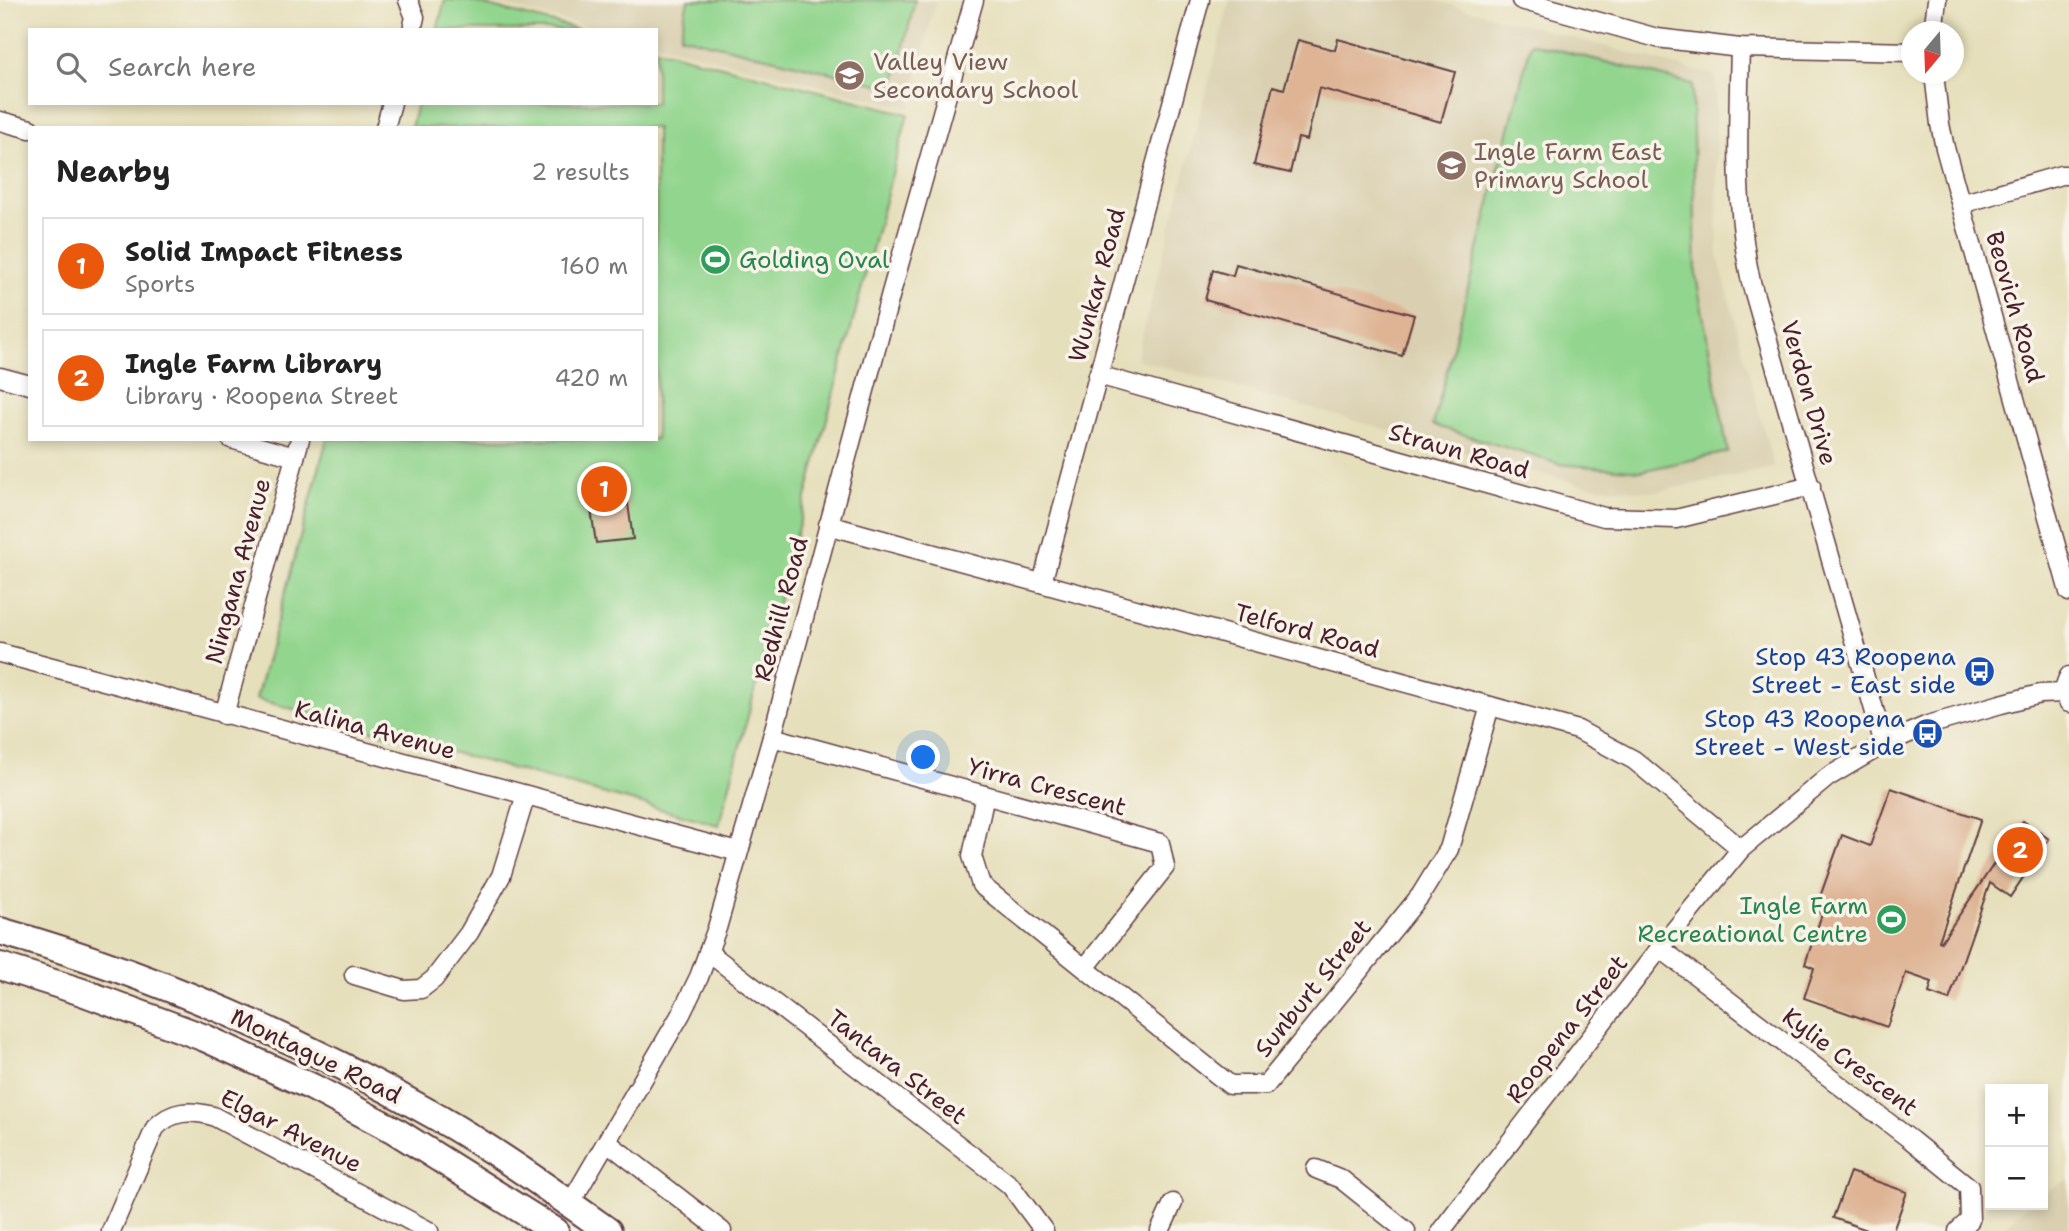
<!DOCTYPE html>
<meta charset="utf-8">
<style>
:root{--surface:#fff;--page:#f6f6f6;--text:#222;--muted:#767676;--line:#e0e0e0;--accent:#ea580c}
body{margin:0;font-family:"Shantell Sans",sans-serif;background:var(--page);color:var(--text)}
.controls{position:absolute;right:21px;bottom:21px;display:grid;overflow:hidden;border-radius:0px;box-shadow:0 4px 10px #0003}
.controls button{width:63px;height:63px;display:grid;place-items:center;padding:0;border:0;border-bottom:2px solid var(--line);background:var(--surface);color:var(--text);font:35px sans-serif}
.compass{position:absolute;left:1901px;top:21px;width:63px;height:63px;border-radius:50%;background:var(--surface);box-shadow:0 4px 10px #0003;rotate:199deg}
.you{position:absolute;left:924px;top:758px;width:24px;height:24px;margin:-18px;border:5px solid #fff;border-radius:50%;background:#1a73e8;box-shadow:0 0 0 10px #1a73e833}
.badge{display:grid;place-items:center;width:46px;height:46px;border-radius:50%;background:var(--accent);color:#fff;font-size:23px;font-weight:700}
.pin{position:absolute;translate:-50% -50%;border:4px solid #fff;box-shadow:0 2px 7px #0006}
.list{margin:0;padding:0;list-style:none}
h2{display:flex;justify-content:space-between;align-items:center;height:91px;margin:0;padding:0 28px;font-size:30px}
h2 small{font-size:23px;font-weight:400;color:var(--muted)}
.list li{display:grid;grid-template-columns:46px 1fr auto;gap:21px;align-items:center;box-sizing:border-box;height:98px;margin:0 14px 14px;padding:0 14px;border:2px solid var(--line);border-radius:0px}
.list b{display:block;font-size:26px;white-space:nowrap}
.list p{margin:0;font-size:23px;white-space:nowrap;color:var(--muted)}
.list em{font-size:23px;font-style:normal;color:var(--muted)}
.icon{flex:none;width:38px;height:38px;fill:none;stroke:currentColor;stroke-width:2;stroke-linecap:round;stroke-linejoin:round}
.map{position:relative;flex:none;width:2069px;height:1231px;overflow:hidden}
.search{position:absolute;background:var(--surface);box-shadow:0 4px 10px #0003;left:28px;top:28px;width:630px;height:77px;display:flex;align-items:center;gap:18px;box-sizing:border-box;padding:0 24px;border-radius:0px;color:var(--muted);font-size:26px}
.panel{position:absolute;background:var(--surface);box-shadow:0 4px 10px #0003;left:28px;top:126px;width:630px;height:315px;border-radius:0px}
.map>svg:first-child{display:block}
.built{fill:#dad0b1}
.green{fill:#92d58e;stroke:#6e7a5c;stroke-width:2}
.building{fill:#deb494}
.lines{fill:none;stroke-linecap:round;stroke-linejoin:round}
.street-casing{stroke:#613c41;stroke-width:21}
.secondary-casing{stroke:#613c41;stroke-width:30}
.street{stroke:#fff;stroke-width:18}
.secondary{stroke:#fff;stroke-width:26}
.labels{text-anchor:middle;dominant-baseline:central;stroke-width:7;stroke-linejoin:round;paint-order:stroke}
.education-label{font-size:24px;fill:#785e54;stroke:#f7f3e8;text-anchor:start}
.leisure-label{font-size:24px;fill:#27864d;stroke:#f7f3e8;text-anchor:start}
.street-label{font-size:24px;fill:#4a1f2b;stroke:#f7f3e8}
.transit-label{font-size:24px;fill:#164399;stroke:#f7f3e8;text-anchor:end}
</style>
<div class="map">
<svg width="2069" height="1231" viewBox="0 0 2069 1231">
<rect width="100%" height="100%" fill="#f7f3e8"/>
<filter id="ink" filterUnits="userSpaceOnUse"><feTurbulence type="fractalNoise" baseFrequency=".0143" numOctaves="2"/><feDisplacementMap in="SourceGraphic" scale="14" xChannelSelector="R" yChannelSelector="G"/><feConvolveMatrix kernelMatrix="1 2 1 2 8 2 1 2 1" color-interpolation-filters="sRGB"/></filter>
<filter id="wash" filterUnits="userSpaceOnUse"><feTurbulence type="fractalNoise" baseFrequency=".00686" numOctaves="4" result="noise"/><feDisplacementMap in="SourceGraphic" scale="28" xChannelSelector="R" yChannelSelector="G"/><feGaussianBlur stdDeviation="1.57" result="paint"/><feColorMatrix in="noise" values="0 0 0 0 0 0 0 0 0 0 0 0 0 0 0 0 0 1.4 0 .05"/><feComposite in="paint" operator="in"/></filter>
<g filter="url(#wash)">
<rect width="100%" height="100%" fill="#e6dfbb"/>
<g class="built">
<polygon points="483,0 936,0 909,108 656,44 656,30 600,30"/>
<polygon points="1230,0 1432,0 1715,76 1718,256 1774,468 1655,492 1582,485 1136,359"/>
<polygon points="2069,1179 2069,1231 2000,1231 2027,1205 2043,1205 2043,1193"/>
</g>
<g class="green">
<polygon points="445,0 465,0 581,30 437,30"/>
<polygon points="688,0 915,0 894,88 680,36"/>
<polygon points="1531,43 1692,84 1696,276 1728,452 1641,471 1559,464 1433,425"/>
<polygon points="656,49 908,114 719,825 256,699 327,439 656,439 656,128 411,128 417,103 656,103"/>
</g>
<g id="blocks">
<g class="building">
<polygon points="1338,39 1455,72 1441,122 1319,88 1307,140 1298,138 1290,173 1254,165 1273,86 1284,89 1298,40 1335,50"/>
<polygon points="1236,264 1414,315 1402,356 1205,300 1213,270 1233,276"/>
<polygon points="627,497 633,539 596,543 590,503"/>
<polygon points="1891,788 1981,819 1939,941 1941,942 2023,821 2049,839 2010,897 1990,883 1949,1000 1929,993 1932,982 1906,973 1887,1027 1804,998 1814,968 1805,964 1822,914 1815,911 1842,835 1870,846"/>
<polygon points="1850,1172 1907,1192 1893,1231 1870,1231 1833,1218"/>
</g>
</g>
</g>
<g filter="url(#ink)">
<use href="#blocks" fill-opacity="0" stroke="#613c41" stroke-width="2"/>
<g class="lines">
<defs>
<g id="street">
<polyline points="408,0 415,17 412,30"/>
<polyline points="1521,0 1657,38 1740,48 1912,52"/>
<polyline points="1933,32 1937,0"/>
<path d="M1740 48C1738 126 1734 204 1751 282L1884 744"/>
<polyline points="1934,74 1940,124 1945,148 2069,592"/>
<polyline points="0,121 30,129"/>
<polyline points="385,128 392,103"/>
<polyline points="1961,204 2061,175 2069,175"/>
<polyline points="1098,375 1604,517 1676,519 1811,486"/>
<polyline points="0,377 30,385"/>
<polyline points="231,439 295,457"/>
<polyline points="828,525 1578,730 1634,760 1741,849"/>
<polyline points="1042,583 1200,0"/>
<polyline points="0,653 738,852"/>
<path d="M2069 676C2064 685 2063 694 2069 703"/>
<polyline points="224,715 300,439"/>
<polyline points="772,737 1160,843 1165,867 1085,968"/>
<polyline points="985,795 972,856 981,885 1230,1085 1266,1085 1420,896 1449,849 1490,706"/>
<polyline points="1660,948 1911,1140 1969,1187 1970,1220 1958,1231"/>
<polyline points="708,952 1010,1185 1044,1231"/>
<polyline points="354,975 404,990 421,989 434,979 469,933 501,876 526,795"/>
<polyline points="607,1142 722,1231"/>
<polyline points="1316,1169 1341,1179 1406,1231"/>
<polyline points="570,1204 681,1014 699,977 717,928 772,737 891,293 974,0"/>
<path d="M111 1231 155 1128C172 1110 190 1110 213 1116L429 1231"/>
<polyline points="1160,1231 1173,1203"/>
<polyline points="1441,1231 1660,948 1741,849 1828,777 1884,744 1928,725 2001,704 2040,694 2064,693"/>
</g>
<g id="secondary">
<path d="M0 931C152 974 298 1038 435 1116 495 1150 552 1191 608 1231"/>
<polyline points="0,966 82,992 205,1038 312,1087 394,1130 555,1231"/>
</g>
</defs>
<use href="#street" class="street-casing"/>
<use href="#secondary" class="secondary-casing"/>
<use href="#street" class="street"/>
<use href="#secondary" class="secondary"/>
</g>
</g>
<defs>
<symbol id="school-disc" viewBox="-11 -11 22 22"><circle r="9.5" fill="#8d6e63" stroke="#f7f3e8"/><path d="M0-5L7-2L0 1L-7-2ZM-4 1L0 2.5L4 1V4Q0 6-4 4Z" fill="#fff"/></symbol>
<symbol id="stadium-disc" viewBox="-11 -11 22 22"><circle r="9.5" fill="#2e9e5b" stroke="#f7f3e8"/><path d="M0-5a6.5 5 0 1 0 0 10a6.5 5 0 1 0 0-10ZM-3.5-1.8h7v3.6h-7Z" fill="#fff"/></symbol>
<symbol id="bus-disc" viewBox="-11 -11 22 22"><circle r="9.5" fill="#1a4fb4" stroke="#f7f3e8"/><path d="M-5-6H5V4H4V6H2V4H-2V6H-4V4H-5ZM-3.5-4V0h7V-4ZM-3.5 1.2v1.5H-2V1.2ZM2 1.2v1.5H3.5V1.2Z" fill="#fff"/></symbol>
</defs>
<g fill-rule="evenodd">
<use href="#school-disc" x="832" y="58" width="35" height="35"/>
<use href="#school-disc" x="1434" y="148" width="35" height="35"/>
<use href="#stadium-disc" x="698" y="242" width="35" height="35"/>
<use href="#bus-disc" x="1962" y="654" width="35" height="35"/>
<use href="#bus-disc" x="1910" y="716" width="35" height="35"/>
<use href="#stadium-disc" x="1874" y="902" width="35" height="35"/>
</g>
<g class="labels">
<g class="education-label">
<text x="873" y="62">Valley View<tspan x="873" dy="28">Secondary School</tspan></text>
<text x="1474" y="152">Ingle Farm East<tspan x="1474" dy="28">Primary School</tspan></text>
</g>
<g class="leisure-label">
<text x="739" y="260">Golding Oval</text>
<text x="1868" y="906" text-anchor="end">Ingle Farm<tspan x="1868" dy="28">Recreational Centre</tspan></text>
</g>
<g class="street-label">
<text transform="translate(1097 285) rotate(-75)">Wunkar Road</text>
<text transform="translate(2015 307) rotate(74)">Beovich Road</text>
<text transform="translate(1809 393) rotate(74)">Verdon Drive</text>
<text transform="translate(1459 451) rotate(16)">Straun Road</text>
<text transform="translate(238 571) rotate(-75)">Ningana Avenue</text>
<text transform="translate(781 609) rotate(-75)">Redhill Road</text>
<text transform="translate(1307 631) rotate(15)">Telford Road</text>
<text transform="translate(375 730) rotate(15)">Kalina Avenue</text>
<text transform="translate(1047 787) rotate(15)">Yirra Crescent</text>
<text transform="translate(1313 988) rotate(-51)">Sunburt Street</text>
<text transform="translate(1567 1029) rotate(-52)">Roopena Street</text>
<text transform="translate(316 1056) rotate(26)">Montague Road</text>
<text transform="translate(1850 1062) rotate(37)">Kylie Crescent</text>
<text transform="translate(897 1067) rotate(38)">Tantara Street</text>
<text transform="translate(291 1131) rotate(27)">Elgar Avenue</text>
</g>
<g class="transit-label">
<text x="1956" y="657">Stop 43 Roopena<tspan x="1956" dy="28">Street - East side</tspan></text>
<text x="1905" y="719">Stop 43 Roopena<tspan x="1905" dy="28">Street - West side</tspan></text>
</g>
</g>
</svg>
<div class="controls">
<button>+</button>
<button>−</button>
</div>
<svg class="compass" viewBox="-18 -18 36 36"><path d="M0-13l5 13h-10z" fill="#e53935"/><path d="M0 13l5-13h-10z" fill="#767676"/></svg>
<div class="you"></div>
<div class="pin badge" style="left:604px;top:489px">1</div>
<div class="pin badge" style="left:2020px;top:850px">2</div>
<div class="search"><svg class="icon" aria-label="search" viewBox="0 0 24 24"><circle cx="10" cy="10" r="6"/><path d="M15 15l6 6"/></svg>Search here</div>
<section class="panel">
<h2>Nearby<small>2 results</small></h2>
<ul class="list">
<li><span class="badge">1</span><div><b>Solid Impact Fitness</b><p>Sports</p></div><em>160 m</em></li>
<li><span class="badge">2</span><div><b>Ingle Farm Library</b><p>Library · Roopena Street</p></div><em>420 m</em></li>
</ul>
</section>
</div>
